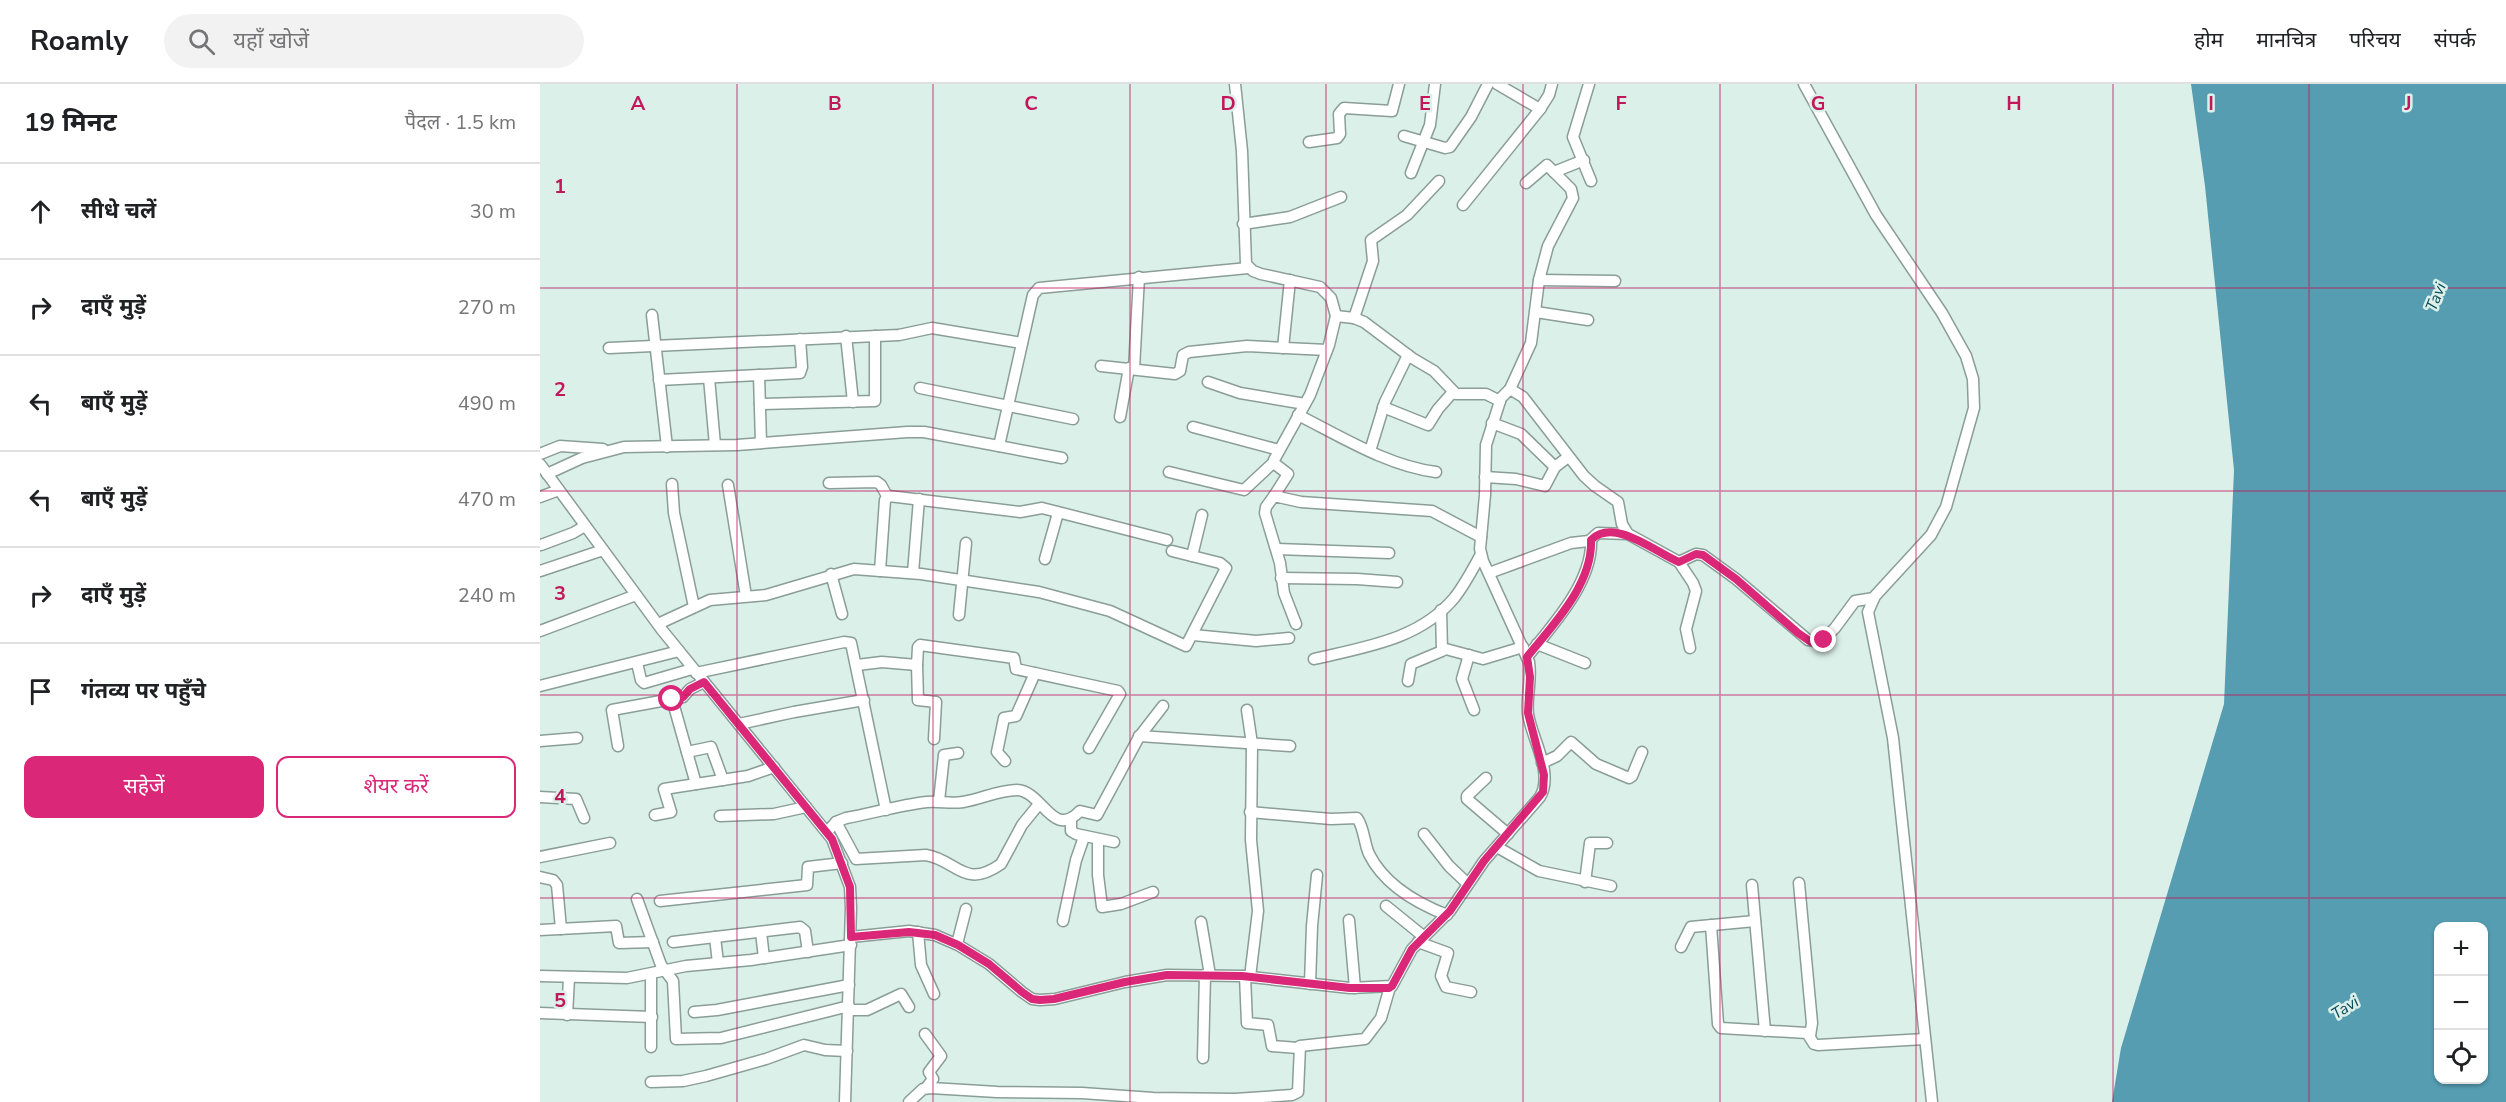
<!DOCTYPE html>
<html lang="hi">
<meta charset="utf-8">
<style>
:root{--surface:#fff;--page:#f2f2f2;--text:#202124;--muted:#757577;--line:#e0e0e0;--accent:#db2777}
body{margin:0;font-family:"Nunito Sans","Noto Sans Devanagari",sans-serif;background:var(--page);color:var(--text)}
.controls{position:absolute;right:18px;bottom:18px;display:grid;overflow:hidden;border-radius:12px;box-shadow:0 2px 4px #0004}
.controls button{width:54px;height:54px;display:grid;place-items:center;padding:0;border:0;border-bottom:2px solid var(--line);background:var(--surface);color:var(--text);font:30px sans-serif}
.stop{position:absolute;width:18px;height:18px;margin:-14px;border:4px solid #db2777;border-radius:50%;background:#fff}
.stop.end{background:#db2777;border-color:#fff;box-shadow:0 2px 6px #0008}
.list{margin:0;padding:0;list-style:none}
h2{display:flex;justify-content:space-between;align-items:center;height:78px;margin:0;padding:0 24px;font-size:26px}
h2 small{font-size:20px;font-weight:400;color:var(--muted)}
.list li{display:grid;grid-template-columns:39px 1fr auto;gap:18px;align-items:center;box-sizing:border-box;height:96px;padding:0 24px;border-top:2px solid var(--line)}
.list b{display:block;font-size:22px;white-space:nowrap}
.list em{font-size:20px;font-style:normal;color:var(--muted)}
.actions{display:flex;gap:12px;padding:18px 24px}
.actions a{flex:1;padding:14px 0;border:2px solid var(--accent);border-radius:12px;text-align:center;font-size:21px;color:var(--accent)}
.actions .main{background:var(--accent);color:#fff}
.icon{flex:none;width:33px;height:33px;fill:none;stroke:currentColor;stroke-width:2;stroke-linecap:round;stroke-linejoin:round}
.map{position:relative;flex:none;width:1966px;height:1018px;overflow:hidden}
header{display:flex;align-items:center;gap:36px;box-sizing:border-box;height:84px;padding:0 30px;background:var(--surface);border-bottom:2px solid var(--line)}
header strong{font-size:28px}
nav{display:flex;gap:33px;margin-inline-start:auto;font-size:21px}
.search{width:420px;height:54px;background:var(--page);display:flex;align-items:center;gap:15px;box-sizing:border-box;padding:0 21px;border-radius:33px;color:var(--muted);font-size:22px}
main{display:flex}
aside{flex:1;background:var(--surface)}
.map>svg:first-child{display:block}
.water{fill:#569db2;fill-rule:evenodd}
.lines{fill:none;stroke-linecap:round;stroke-linejoin:round}
.minor-casing{stroke:#8a9d97;stroke-width:13}
.minor{stroke:#fff;stroke-width:10}
.route{stroke:#db2777;stroke-width:8}
.grid{fill:none;stroke:#c2185b;stroke-width:1.5;stroke-opacity:0.55}
.labels{text-anchor:middle;dominant-baseline:central;stroke-width:5;stroke-linejoin:round;paint-order:stroke}
.water-label{font-size:16px;font-style:italic;fill:#0a4b5a;stroke:#dcf0ea}
.grid-label{font-size:20px;text-anchor:middle;font-weight:bold;fill:#c2185b;stroke:#dcf0ea;stroke-width:5;stroke-linejoin:round;paint-order:stroke}
</style>
<header>
<strong>Roamly</strong>
<div class="search"><svg class="icon" aria-label="search" viewBox="0 0 24 24"><circle cx="10" cy="10" r="6"/><path d="M15 15l6 6"/></svg>यहाँ खोजें</div>
<nav><a>होम</a><a>मानचित्र</a><a>परिचय</a><a>संपर्क</a></nav>
</header>
<main>
<aside>
<h2>19 मिनट<small>पैदल · 1.5 km</small></h2>
<ul class="list">
<li><svg class="icon" aria-label="ahead" viewBox="0 0 24 24"><path d="M12 20V5M6 11l6-6 6 6"/></svg><div><b>सीधे चलें</b></div><em>30 m</em></li>
<li><svg class="icon" aria-label="right" viewBox="0 0 24 24"><path d="M7 20v-9h11M14 6l5 5-5 5"/></svg><div><b>दाएँ मुड़ें</b></div><em>270 m</em></li>
<li><svg class="icon" aria-label="left" viewBox="0 0 24 24"><path d="M17 20v-9H6M10 6l-5 5 5 5"/></svg><div><b>बाएँ मुड़ें</b></div><em>490 m</em></li>
<li><svg class="icon" aria-label="left" viewBox="0 0 24 24"><path d="M17 20v-9H6M10 6l-5 5 5 5"/></svg><div><b>बाएँ मुड़ें</b></div><em>470 m</em></li>
<li><svg class="icon" aria-label="right" viewBox="0 0 24 24"><path d="M7 20v-9h11M14 6l5 5-5 5"/></svg><div><b>दाएँ मुड़ें</b></div><em>240 m</em></li>
<li><svg class="icon" aria-label="arrive" viewBox="0 0 24 24"><path d="M6 21V4h12l-3 4 3 4H6"/></svg><div><b>गंतव्य पर पहुँचे</b></div></li>
</ul>
<div class="actions"><a class="main">सहेजें</a><a>शेयर करें</a></div>
</aside>
<div class="map">
<svg width="1966" height="1018" viewBox="0 0 1966 1018">
<rect width="100%" height="100%" fill="#dcf0ea"/>
<path class="water" d="M1651 0H1966V1018H1572L1581 964 1684 620 1694 386 1665 102ZM1898 842H1944V996H1898Z"/>
<g class="lines">
<defs>
<g id="minor">
<polyline points="695,0 702,67 706,180 713,187 721,190 780,203 791,214 796,232 789,261 770,311 734,376 735,380 748,390 734,412"/>
<polyline points="957,0 1000,25 1009,11 1012,0"/>
<polyline points="1049,0 1033,53 1051,97"/>
<polyline points="1264,0 1336,131 1402,229 1426,272 1433,295 1434,324 1406,423 1391,451 1335,512 1328,528 1353,654 1392,1018"/>
<polyline points="864,52 905,64 910,63 931,33 948,0"/>
<polyline points="769,58 797,54 800,50 799,30 804,24 852,27 859,0"/>
<polyline points="1014,88 1044,76"/>
<polyline points="871,89 890,41 895,0"/>
<polyline points="923,121 1001,24"/>
<polyline points="703,140 750,133 801,113"/>
<polyline points="999,196 1075,197"/>
<polyline points="996,228 1048,236"/>
<polyline points="112,231 127,363"/>
<polyline points="796,232 814,234 824,238 872,274 894,287 916,310 946,310 960,317"/>
<polyline points="814,234 833,177 831,156 867,131 899,97"/>
<polyline points="306,252 313,318"/>
<polyline points="69,264 359,251 392,244 482,259"/>
<polyline points="743,264 750,196"/>
<polyline points="561,282 635,290 640,287 643,271 649,268 707,262 787,266"/>
<polyline points="594,285 599,193"/>
<polyline points="219,291 221,359"/>
<polyline points="169,294 175,361"/>
<polyline points="119,296 260,289 262,283 260,255"/>
<polyline points="668,298 700,309 765,320"/>
<polyline points="380,304 533,335"/>
<polyline points="970,305 991,259 999,196 1008,162 1033,114 1031,105 1007,81 986,99"/>
<polyline points="220,320 335,317 335,252"/>
<polyline points="843,323 888,341 898,325 913,308"/>
<path d="M758 331C802 353 848 382 896 388"/>
<polyline points="580,333 589,284"/>
<polyline points="952,339 981,350 1015,383"/>
<polyline points="653,343 739,366"/>
<polyline points="459,362 490,224 493,211 499,204 708,184"/>
<polyline points="830,367 845,318 868,271"/>
<polyline points="0,370 20,362 63,365"/>
<polyline points="0,380 122,546 292,755 310,803 311,824 305,1018"/>
<polyline points="629,388 704,406 734,378"/>
<polyline points="7,390 42,374 84,363 197,361 367,348 384,348 522,374"/>
<polyline points="945,393 976,395 1005,402 1015,383 1028,373"/>
<polyline points="289,399 337,398 341,401 347,412"/>
<polyline points="132,400 134,429 154,523"/>
<polyline points="188,401 206,512"/>
<polyline points="0,413 19,406"/>
<polyline points="1,461 33,449 45,442"/>
<polyline points="737,465 849,469"/>
<polyline points="652,472 662,431"/>
<polyline points="505,475 518,429"/>
<polyline points="1139,478 1153,499 1156,507 1146,545 1150,564"/>
<polyline points="0,487 63,466"/>
<polyline points="340,487 345,416 349,412 480,428 502,424 627,456"/>
<polyline points="373,489 379,415"/>
<polyline points="949,489 1031,459 1049,457 1058,449 1088,450"/>
<polyline points="291,490 302,530"/>
<polyline points="741,494 817,495 857,498"/>
<polyline points="419,531 426,459"/>
<polyline points="118,540 170,516 226,511 314,485 381,490 499,508 570,527 646,562 686,484 680,479 632,467"/>
<polyline points="756,540 744,509 740,479 725,429 726,423 734,412 761,418 892,427 941,453"/>
<polyline points="0,547 96,511"/>
<polyline points="653,551 716,557 749,554"/>
<polyline points="997,560 1045,579"/>
<polyline points="902,564 943,575 983,563"/>
<polyline points="929,571 922,595 934,626"/>
<path d="M987 573C1012 542 1053 498 1051 456"/>
<path d="M774 575C824 563 880 556 915 513 925 500 933 485 941 470"/>
<polyline points="97,579 101,596 104,599 152,585"/>
<polyline points="317,581 342,578 377,581 378,563 380,561 474,574 476,585 578,607 580,610 549,664"/>
<polyline points="377,581 378,616 396,618 394,655"/>
<polyline points="156,589 304,558 311,559 346,726"/>
<polyline points="868,597 871,580 902,567 901,526"/>
<polyline points="0,602 139,567"/>
<polyline points="132,615 156,700"/>
<polyline points="707,626 712,660 711,756 718,827 710,893"/>
<polyline points="199,640 254,628 324,616"/>
<polyline points="599,652 750,662"/>
<polyline points="0,657 37,654"/>
<polyline points="78,662 72,626 143,613 150,605 164,598"/>
<polyline points="147,668 171,663 183,696"/>
<polyline points="465,677 457,668 464,634 476,632 495,589"/>
<polyline points="1002,679 1017,672 1031,658 1056,680 1089,694 1092,692 1102,668"/>
<polyline points="946,694 927,712 927,715 968,750"/>
<polyline points="0,713 36,715 44,734"/>
<polyline points="399,717 404,671 418,669"/>
<path d="M710 728 791 735 817 734C824 743 824 759 829 770 844 800 876 819 907 831"/>
<polyline points="115,731 131,728 124,705 208,692 234,683"/>
<polyline points="180,732 234,730 266,723"/>
<polyline points="531,736 531,747 536,750 574,758"/>
<path d="M296 738 316 775 386 771C417 776 424 806 461 780L482 741 499 720"/>
<path d="M287 748 296 738 306 734C333 729 360 721 387 718 399 717 412 720 423 718 441 715 459 706 477 706 503 707 512 756 540 727L557 731 599 653 623 622"/>
<polyline points="884,750 909,782 928,800"/>
<polyline points="558,756 558,791 562,823 581,820 613,808"/>
<polyline points="957,763 999,787 1071,802"/>
<polyline points="0,773 70,759"/>
<polyline points="0,793 13,796 17,801 21,845"/>
<polyline points="1045,798 1050,759 1067,759"/>
<polyline points="1259,799 1272,939 1270,952"/>
<polyline points="1212,801 1225,947"/>
<polyline points="97,815 121,881 133,897 136,955 181,954 309,922"/>
<polyline points="120,817 267,801 268,783 302,779"/>
<polyline points="846,822 883,852"/>
<polyline points="809,836 815,904"/>
<polyline points="523,837 536,776 544,753"/>
<polyline points="661,838 670,891"/>
<polyline points="1171,841 1178,940 1181,944 1267,949 1274,960 1278,961 1385,955"/>
<polyline points="0,846 76,842 79,859 113,858"/>
<polyline points="221,848 224,874"/>
<polyline points="378,848 381,881 394,910"/>
<polyline points="175,853 178,879"/>
<path d="M311 853 369 847 395 851 418 861 449 880 482 908 492 915 500 916 515 915 585 898 627 891 702 892 810 904 852 902 872 865 910 827 944 777 1000 713C1014 689 992 655 988 630 986 613 992 596 989 578L943 477 940 465 945 411 946 361 961 314 970 305 983 313 1044 392 1055 402 1078 418 1082 440 1088 450 1139 478 1156 470 1163 471 1196 495 1268 556 1281 558 1295 544 1315 517 1334 514"/>
<polyline points="133,858 260,843 265,847 268,868"/>
<polyline points="878,858 908,869 901,892 906,903 931,908"/>
<polyline points="417,860 426,825"/>
<polyline points="1141,863 1151,843 1215,837"/>
<polyline points="111,891 111,963"/>
<polyline points="0,892 87,894 146,882 211,876 311,861"/>
<polyline points="705,892 707,939 728,941 732,962 758,964"/>
<polyline points="770,900 772,842 777,791"/>
<polyline points="309,926 327,926 361,910 369,923"/>
<polyline points="154,928 177,926 309,901"/>
<polyline points="0,929 112,933"/>
<polyline points="27,931 29,894"/>
<polyline points="385,950 401,972 389,988 393,995 386,1004"/>
<polyline points="663,974 665,891"/>
<polyline points="111,998 143,997 166,992 226,975 264,961 285,966 307,967"/>
<polyline points="369,1018 383,1005 391,1004 457,1008 542,1009 613,1014 695,1015 752,1011 758,1008 760,962 825,955 841,934 850,903"/>
</g>
</defs>
<use href="#minor" class="minor-casing"/>
<use href="#minor" class="minor"/>
</g>
<g class="lines">
<path class="route" d="M132 615 143 613 150 605 164 598 292 755 310 803 311 853 369 848 395 851 418 861 449 880 482 908 492 915 500 916 514 915 585 898 627 891 702 892 810 904H849L852 902 872 865 910 827 944 777 1003 708 1004 691 988 629 990 593 987 573C1013 541 1053 500 1051 456 1074 433 1115 468 1139 478L1156 470 1163 471 1196 495 1258 549 1271 558 1278 559 1284 556"/>
</g>
<path class="grid" d="M197 0V1018M393 0V1018M590 0V1018M786 0V1018M983 0V1018M1180 0V1018M1376 0V1018M1573 0V1018M1769 0V1018M0 204H1966M0 407H1966M0 611H1966M0 814H1966"/>
<g class="labels">
<g class="water-label">
<text transform="translate(1896 213) rotate(-68)">Tavi</text>
<text transform="translate(1805 924) rotate(-33)">Tavi</text>
</g>
</g>
<g class="grid-label">
<text x="98" y="26">A</text>
<text x="295" y="26">B</text>
<text x="491" y="26">C</text>
<text x="688" y="26">D</text>
<text x="885" y="26">E</text>
<text x="1081" y="26">F</text>
<text x="1278" y="26">G</text>
<text x="1474" y="26">H</text>
<text x="1671" y="26">I</text>
<text x="1868" y="26">J</text>
<text x="20" y="109">1</text>
<text x="20" y="312">2</text>
<text x="20" y="516">3</text>
<text x="20" y="719">4</text>
<text x="20" y="923">5</text>
</g>
</svg>
<div class="controls">
<button>+</button>
<button>−</button>
<button><svg class="icon" aria-label="locate" viewBox="0 0 24 24"><circle cx="12" cy="12" r="6"/><path d="M12 2v4M12 18v4M2 12h4M18 12h4"/></svg></button>
</div>
<div class="stop" style="left:132px;top:615px"></div>
<div class="stop end" style="left:1284px;top:556px"></div>
</div>
</main>
